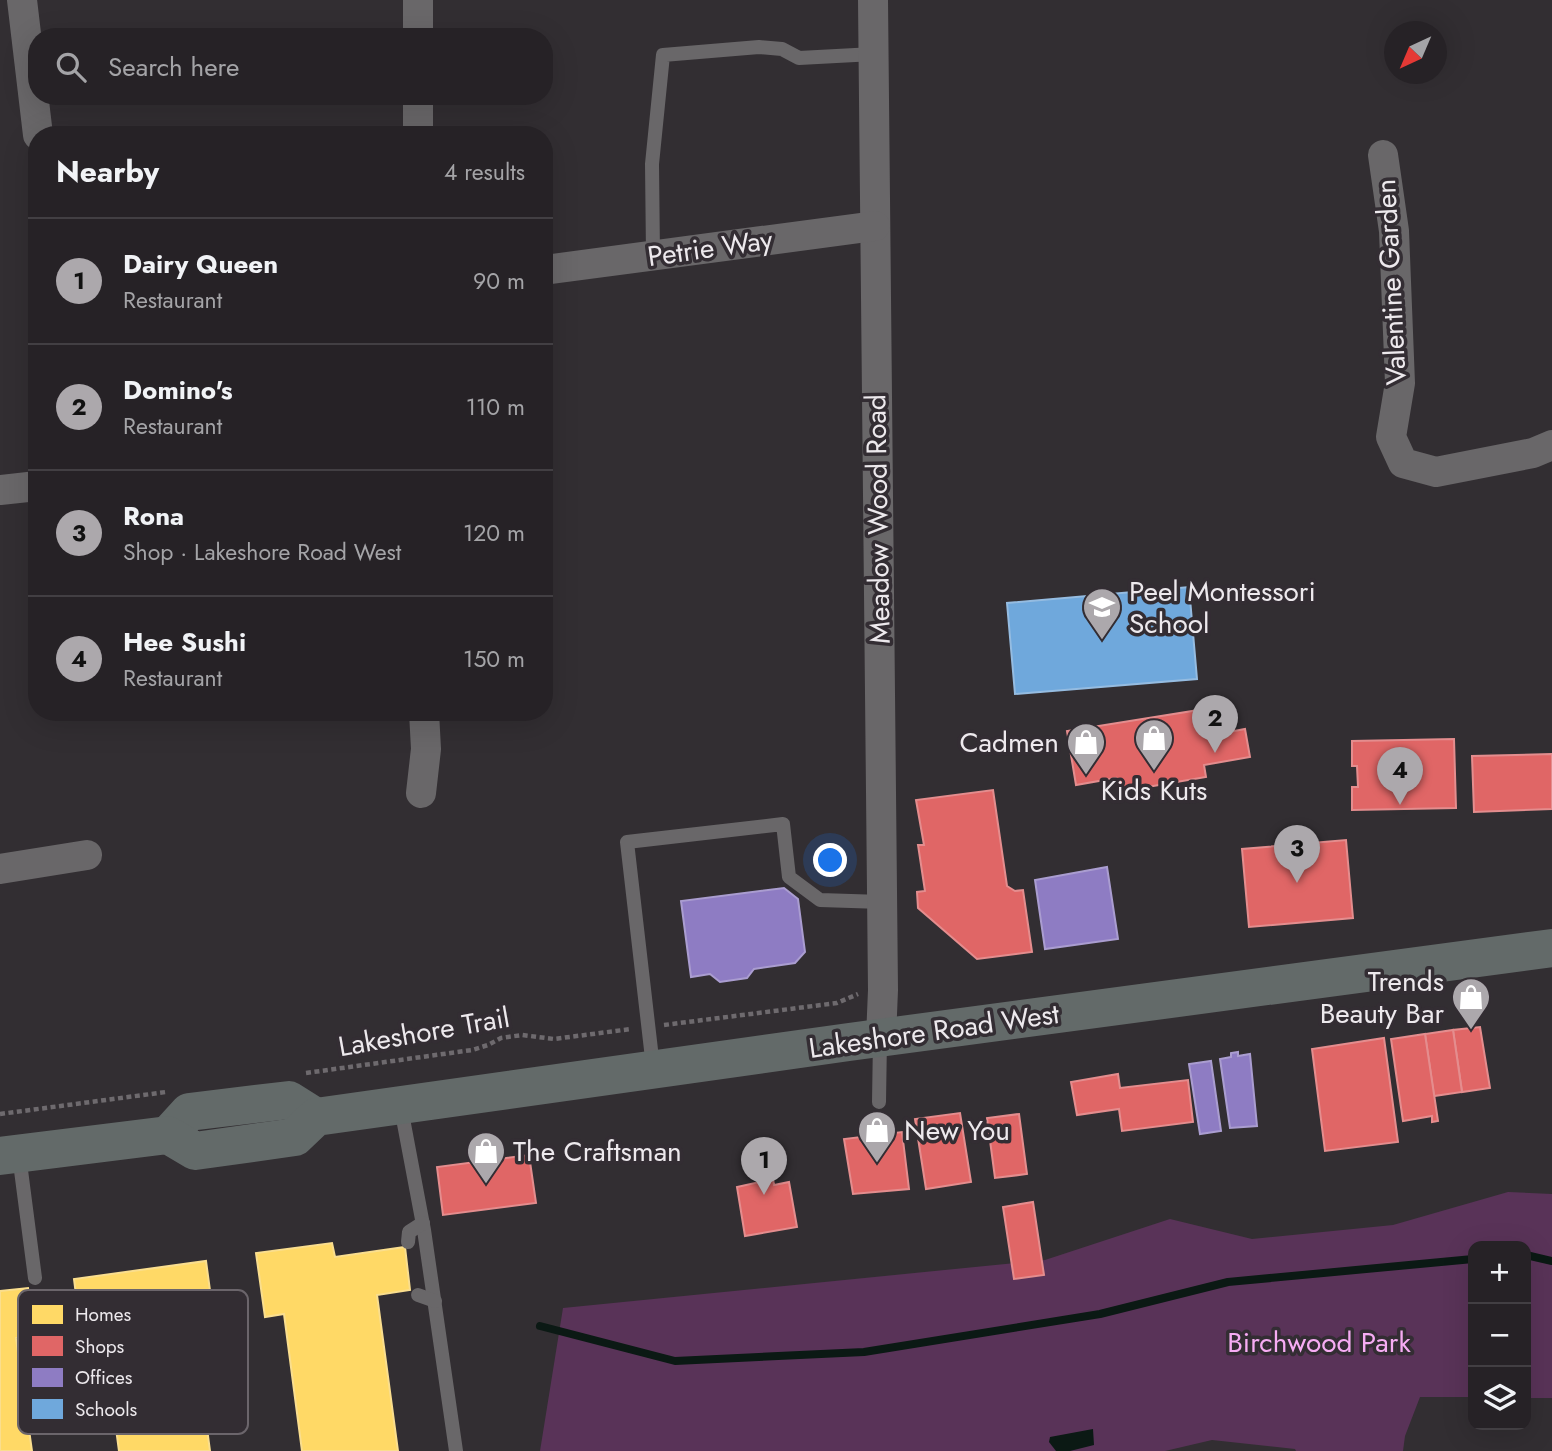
<!DOCTYPE html>
<meta charset="utf-8">
<style>
:root{--surface:#262226;--page:#322f32;--text:#f1f3f6;--muted:#a4a4a7;--line:#423f43;--accent:#aca8ac}
body{margin:0;font-family:Jost,sans-serif;background:var(--page);color:var(--text)}
.controls{position:absolute;right:21px;bottom:21px;display:grid;overflow:hidden;border-radius:14px;box-shadow:0 7px 28px #0002}
.controls button{width:63px;height:63px;display:grid;place-items:center;padding:0;border:0;border-bottom:2px solid var(--line);background:var(--surface);color:var(--text);font:35px sans-serif}
.compass{position:absolute;left:1384px;top:21px;width:63px;height:63px;border-radius:50%;background:var(--surface);box-shadow:0 7px 28px #0002;rotate:224deg}
.you{position:absolute;left:831px;top:861px;width:24px;height:24px;margin:-18px;border:5px solid #fff;border-radius:50%;background:#1a73e8;box-shadow:0 0 0 10px #1a73e833}
.badge{display:grid;place-items:center;width:46px;height:46px;border-radius:50%;background:var(--accent);color:#111;font-size:23px;font-weight:700}
.pin{position:absolute;translate:-50% -58px;filter:drop-shadow(0 2px 4px #0008)}
.pin::after{content:'';position:absolute;top:37px;width:24px;height:21px;background:inherit;clip-path:polygon(0 0,100% 0,50% 100%)}
.list{margin:0;padding:0;list-style:none}
h2{display:flex;justify-content:space-between;align-items:center;height:91px;margin:0;padding:0 28px;font-size:30px}
h2 small{font-size:23px;font-weight:400;color:var(--muted)}
.list li{display:grid;grid-template-columns:46px 1fr auto;gap:21px;align-items:center;box-sizing:border-box;height:126px;padding:0 28px;border-top:2px solid var(--line)}
.list b{display:block;font-size:26px;white-space:nowrap}
.list p{margin:0;font-size:23px;white-space:nowrap;color:var(--muted)}
.list em{font-size:23px;font-style:normal;color:var(--muted)}
.icon{flex:none;width:38px;height:38px;fill:none;stroke:currentColor;stroke-width:2;stroke-linecap:round;stroke-linejoin:round}
.map{position:relative;flex:none;width:1552px;height:1451px;overflow:hidden}
.search{position:absolute;background:var(--surface);box-shadow:0 7px 28px #0002;left:28px;top:28px;width:525px;height:77px;display:flex;align-items:center;gap:18px;box-sizing:border-box;padding:0 24px;border-radius:28px;color:var(--muted);font-size:26px}
.panel{position:absolute;background:var(--surface);box-shadow:0 7px 28px #0002;left:28px;top:126px;width:525px;height:595px;border-radius:28px}
.map>svg:first-child{display:block}
.green{fill:#593358}
.water{fill:#0b1914}
.homes{fill:#ffd966;stroke:#fade8e;stroke-width:2}
.shops{fill:#e06666;stroke:#e48d8e;stroke-width:2}
.offices{fill:#8e7cc3;stroke:#aa9dd0;stroke-width:2}
.schools{fill:#6fa8dc;stroke:#95bce1;stroke-width:2}
.lines{fill:none;stroke-linecap:round;stroke-linejoin:round}
.stream{stroke:#0b1914;stroke-width:8}
.path{stroke:#6e6a6e;stroke-width:4.5;stroke-dasharray:5 3.5;stroke-linecap:butt}
.lane{stroke:#696769;stroke-width:14}
.street{stroke:#696769;stroke-width:30}
.primary{stroke:#636a69;stroke-width:38}
.labels{text-anchor:middle;dominant-baseline:central;stroke-width:7;stroke-linejoin:round;paint-order:stroke}
.street-label{font-size:28px;fill:#ede9ed;stroke:#332d33}
.poi-label{font-size:28px;fill:#ede9ed;stroke:#332d33;text-anchor:start}
.park-label{font-size:28px;fill:#f6acf3;stroke:#332d33}
.key{fill:#332d33;stroke:#6b656b;stroke-width:2}
.key-label{font-size:19px;fill:#ede9ed}
</style>
<div class="map">
<svg width="1552" height="1451" viewBox="0 0 1552 1451">
<rect width="100%" height="100%" fill="#322e32"/>
<polygon class="green" points="1508,1192 1552,1194 1552,1398 1526,1398 1526,1246 1473,1246 1473,1397 1420,1397 1405,1436 1403,1451 1296,1451 1295,1449 1212,1440 1165,1451 540,1451 563,1308 1045,1260 1170,1219 1252,1239 1393,1225"/>
<polygon class="water" points="1093,1429 1094,1445 1070,1451 1056,1451 1049,1442 1050,1437"/>
<g class="homes">
<polygon points="332,1243 335,1257 405,1247 410,1290 377,1295 398,1451 302,1451 284,1314 265,1317 256,1253"/>
<polygon points="206,1261 214,1320 193,1323 210,1451 119,1451 103,1331 81,1334 74,1279"/>
<polygon points="28,1288 34,1335 16,1338 32,1451 0,1451 0,1291"/>
</g>
<g class="shops">
<polygon points="1230,705 1234,731 1245,729 1250,757 1204,765 1206,777 1118,792 1116,778 1076,785 1067,731"/>
<polygon points="1454,739 1456,808 1352,810 1352,787 1358,787 1357,766 1352,766 1352,741"/>
<polygon points="1552,754 1552,809 1474,812 1472,756"/>
<polygon points="993,790 1007,886 1015,891 1023,890 1032,952 977,959 918,908 917,892 925,891 918,845 924,845 916,800"/>
<polygon points="1346,840 1353,918 1249,927 1242,849"/>
<polygon points="1480,1027 1490,1088 1462,1092 1453,1030"/>
<polygon points="1453,1030 1462,1092 1434,1096 1425,1034"/>
<polygon points="1425,1034 1438,1121 1432,1122 1432,1116 1403,1121 1391,1039"/>
<polygon points="1384,1038 1398,1142 1325,1151 1312,1049"/>
<polygon points="1118,1074 1120,1088 1188,1080 1193,1122 1122,1131 1119,1109 1077,1115 1071,1082"/>
<polygon points="960,1113 971,1182 926,1189 915,1119"/>
<polygon points="1019,1114 1027,1174 995,1178 987,1118"/>
<polygon points="902,1132 909,1189 853,1194 844,1139"/>
<polygon points="529,1155 536,1203 443,1215 437,1167"/>
<polygon points="773,1179 774,1185 789,1182 797,1227 745,1236 737,1187"/>
<polygon points="1033,1202 1044,1275 1014,1279 1003,1207"/>
</g>
<g class="offices">
<polygon points="1107,867 1118,939 1045,949 1035,880"/>
<polygon points="784,888 798,899 805,952 795,963 754,969 747,978 720,982 710,974 691,977 681,901"/>
<polygon points="1238,1052 1238,1056 1250,1054 1257,1126 1230,1128 1220,1059 1231,1057 1231,1053"/>
<polygon points="1211,1061 1221,1131 1200,1134 1189,1064"/>
</g>
<polygon class="schools" points="1189,587 1197,679 1015,694 1007,603"/>
<g class="lines">
<g class="stream">
<polyline points="1526,1255 1552,1261"/>
<polyline points="540,1326 675,1361 864,1352 1100,1314 1228,1282 1473,1259"/>
</g>
<g class="path">
<polyline points="664,1025 837,1003 858,994"/>
<polyline points="306,1073 472,1050 488,1045 501,1038 522,1035 554,1039 631,1029"/>
<polyline points="0,1114 166,1092"/>
</g>
<g class="lane">
<polyline points="653,255 652,164 663,55 759,47 782,49 799,58 874,54"/>
<polyline points="653,1067 627,842 783,824 789,877 820,900 882,902"/>
<polyline points="879,1102 880,1039"/>
<polyline points="401,1108 424,1230 456,1451"/>
<polyline points="19,1155 35,1278"/>
<polyline points="408,1242 409,1232 423,1223"/>
<polyline points="418,1295 435,1301"/>
</g>
<g class="street">
<polyline points="22,0 38,135"/>
<polyline points="873,0 883,990 881,1038"/>
<polyline points="418,37 418,0"/>
<polyline points="418,135 418,96"/>
<polyline points="1383,155 1394,231 1400,383 1391,437 1403,463 1436,472 1533,453 1552,445"/>
<polyline points="544,270 875,226"/>
<polyline points="0,490 37,486"/>
<polyline points="421,793 426,749 424,712"/>
<polyline points="0,869 87,855"/>
</g>
<g class="primary">
<polyline points="168,1135 189,1112 289,1100 316,1117"/>
<polyline points="0,1156 168,1135 195,1151 295,1137 316,1117 849,1042 1552,948"/>
</g>
</g>
<defs>
<symbol id="school-pin" viewBox="-11 -11 22 30"><path d="M0 17L-7.5 6A9.5 9.5 0 1 1 7.5 6Z" fill="#aca8ac" stroke="#332d33"/><path d="M0-5L7-2L0 1L-7-2ZM-4 1L0 2.5L4 1V4Q0 6-4 4Z" fill="#fff"/></symbol>
<symbol id="shop-pin" viewBox="-11 -11 22 30"><path d="M0 17L-7.5 6A9.5 9.5 0 1 1 7.5 6Z" fill="#aca8ac" stroke="#332d33"/><path d="M-5-2.5h2.3a2.7 3.5 0 0 1 5.4 0H5L5.5 6h-11ZM-1.5-2.5h3a1.5 2.3 0 0 0-3 0Z" fill="#fff"/></symbol>
</defs>
<g fill-rule="evenodd">
<use href="#school-pin" x="1080" y="585" width="44" height="60"/>
<use href="#shop-pin" x="1132" y="716" width="44" height="60"/>
<use href="#shop-pin" x="1064" y="720" width="44" height="60"/>
<use href="#shop-pin" x="1449" y="975" width="44" height="60"/>
<use href="#shop-pin" x="855" y="1108" width="44" height="60"/>
<use href="#shop-pin" x="464" y="1129" width="44" height="60"/>
</g>
<g class="labels">
<g class="street-label">
<text transform="translate(710 248) rotate(-8)">Petrie Way</text>
<text transform="translate(1391 282) rotate(-93)">Valentine Garden</text>
<text transform="translate(878 519) rotate(-91)">Meadow Wood Road</text>
<text transform="translate(934 1031) rotate(-8)">Lakeshore Road West</text>
<text transform="translate(424 1032) rotate(-10)">Lakeshore Trail</text>
</g>
<g class="poi-label">
<text x="1129" y="591">Peel Montessori<tspan x="1129" dy="32">School</tspan></text>
<text x="1059" y="742" text-anchor="end">Cadmen</text>
<text x="1154" y="790" text-anchor="middle">Kids Kuts</text>
<text x="1444" y="981" text-anchor="end">Trends<tspan x="1444" dy="32">Beauty Bar</tspan></text>
<text x="904" y="1130">New You</text>
<text x="513" y="1151">The Craftsman</text>
</g>
<g class="park-label">
<text x="1319" y="1342">Birchwood Park</text>
</g>
</g>
<rect x="18" y="1290" width="230" height="144" rx="10" class="key"/>
<rect x="32" y="1305" width="31" height="19" fill="#ffd966"/>
<rect x="32" y="1336" width="31" height="20" fill="#e06666"/>
<rect x="32" y="1368" width="31" height="19" fill="#8e7cc3"/>
<rect x="32" y="1399" width="31" height="20" fill="#6fa8dc"/>
<g class="key-label">
<text x="75" y="1321">Homes</text>
<text x="75" y="1353">Shops</text>
<text x="75" y="1384">Offices</text>
<text x="75" y="1416">Schools</text>
</g>
</svg>
<div class="controls">
<button>+</button>
<button>−</button>
<button><svg class="icon" aria-label="layers" viewBox="0 0 24 24"><path d="M12 4l9 5-9 5-9-5zM3 14l9 5 9-5"/></svg></button>
</div>
<svg class="compass" viewBox="-18 -18 36 36"><path d="M0-13l5 13h-10z" fill="#e53935"/><path d="M0 13l5-13h-10z" fill="#a4a4a7"/></svg>
<div class="you"></div>
<div class="pin badge" style="left:764px;top:1195px">1</div>
<div class="pin badge" style="left:1215px;top:753px">2</div>
<div class="pin badge" style="left:1297px;top:883px">3</div>
<div class="pin badge" style="left:1400px;top:805px">4</div>
<div class="search"><svg class="icon" aria-label="search" viewBox="0 0 24 24"><circle cx="10" cy="10" r="6"/><path d="M15 15l6 6"/></svg>Search here</div>
<section class="panel">
<h2>Nearby<small>4 results</small></h2>
<ul class="list">
<li><span class="badge">1</span><div><b>Dairy Queen</b><p>Restaurant</p></div><em>90 m</em></li>
<li><span class="badge">2</span><div><b>Domino's</b><p>Restaurant</p></div><em>110 m</em></li>
<li><span class="badge">3</span><div><b>Rona</b><p>Shop · Lakeshore Road West</p></div><em>120 m</em></li>
<li><span class="badge">4</span><div><b>Hee Sushi</b><p>Restaurant</p></div><em>150 m</em></li>
</ul>
</section>
</div>
